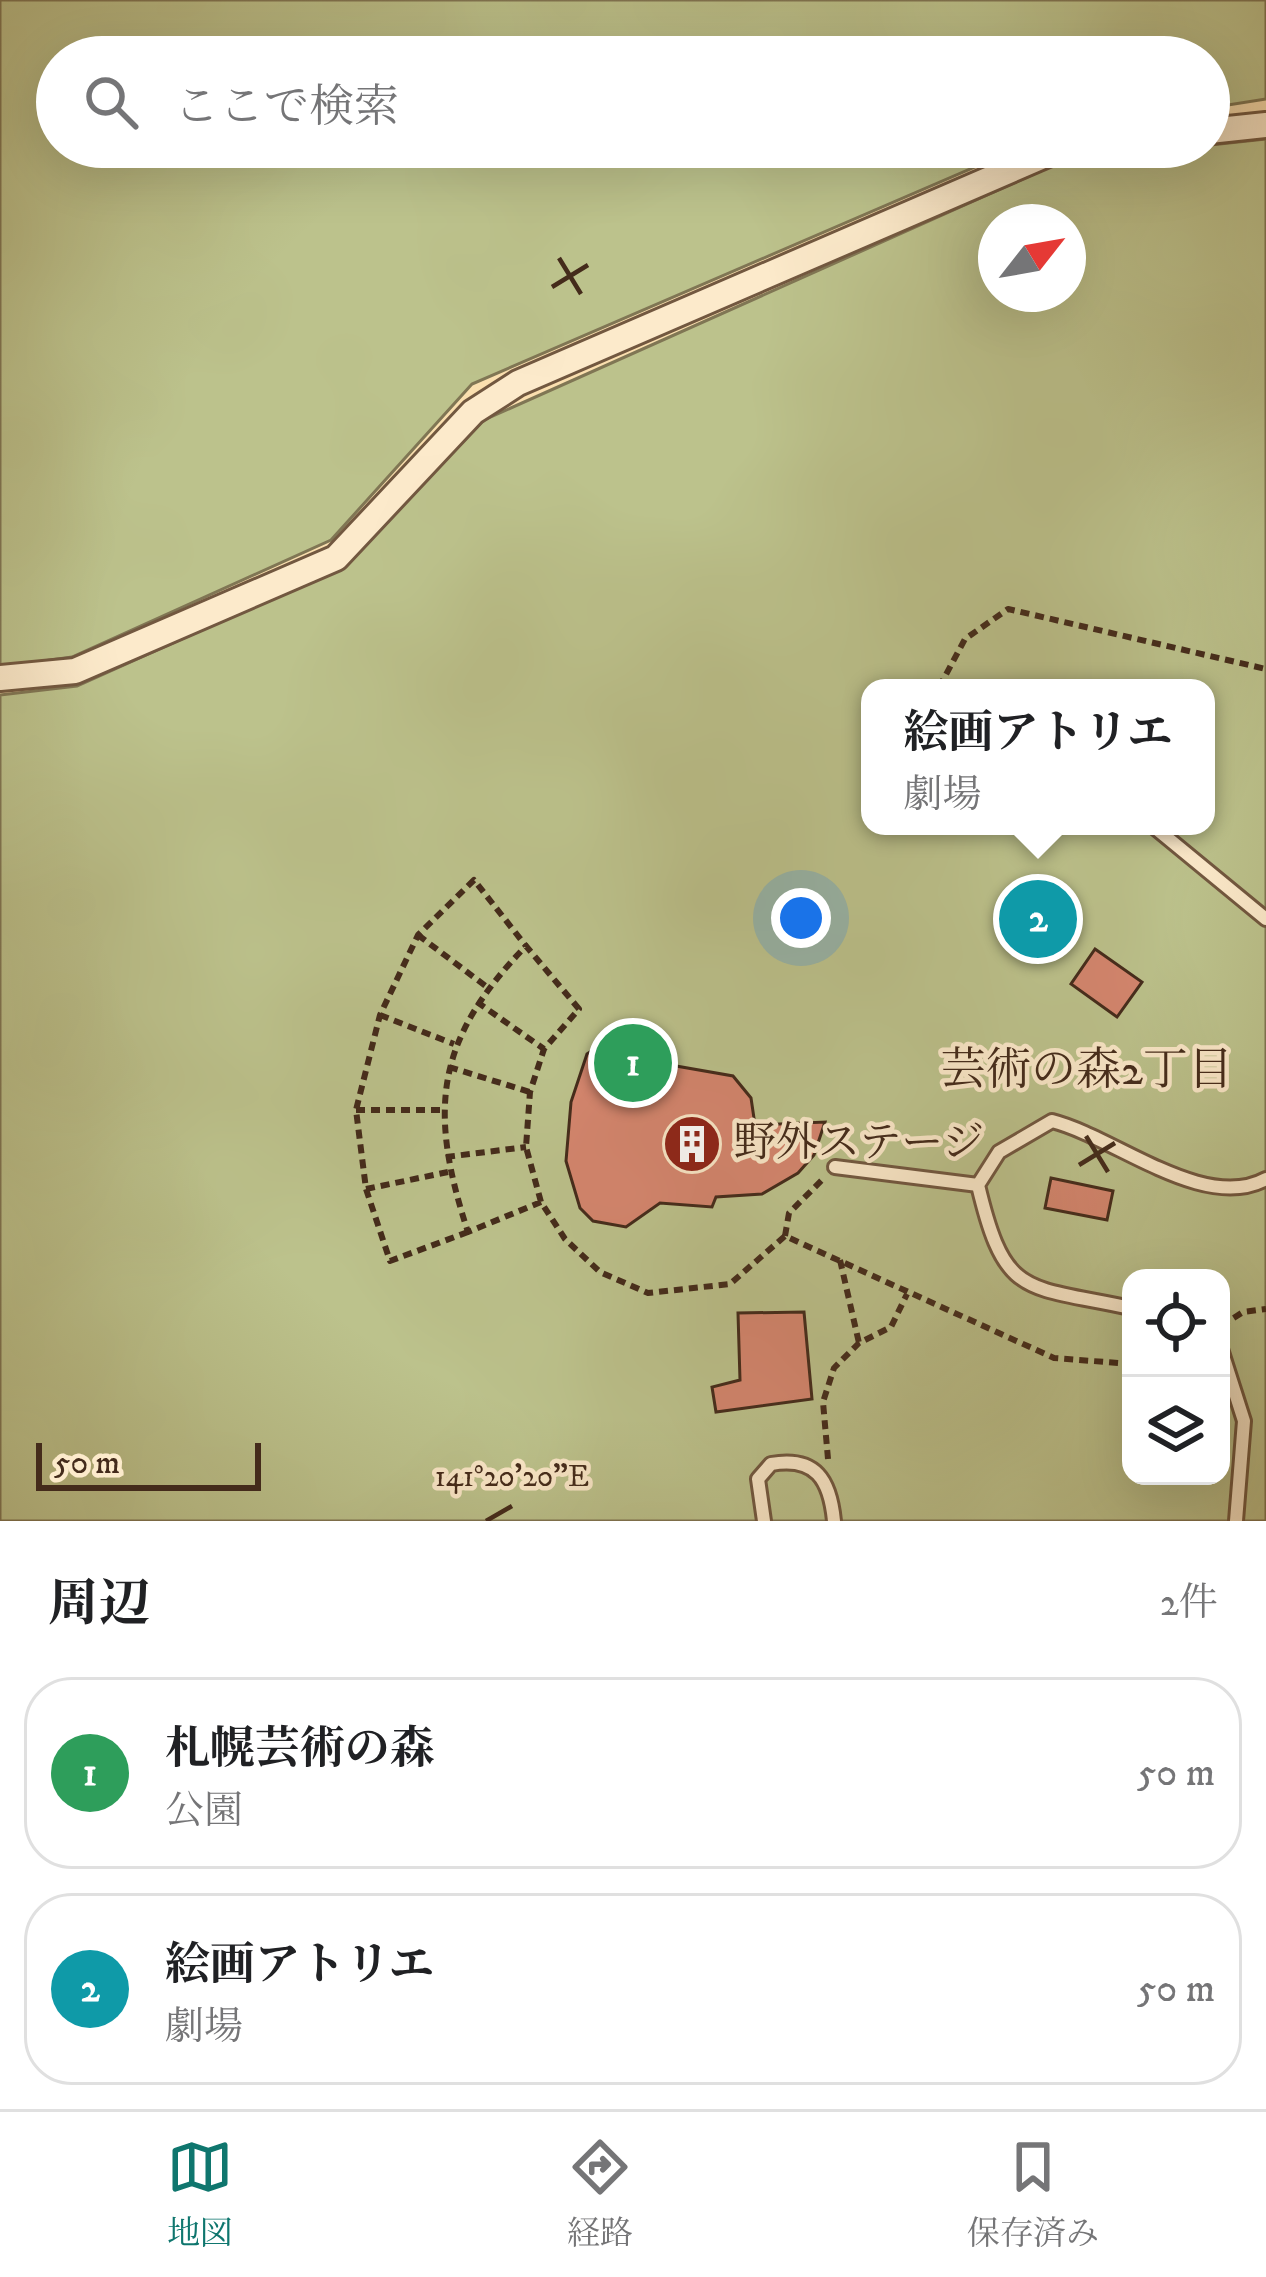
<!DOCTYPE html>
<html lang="ja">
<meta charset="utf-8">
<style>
:root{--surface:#fff;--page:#f2f2f2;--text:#202124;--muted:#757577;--line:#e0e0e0;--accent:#0f766e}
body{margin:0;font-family:"IM FELL DW Pica","Noto Serif JP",serif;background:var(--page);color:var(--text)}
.controls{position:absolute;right:36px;bottom:36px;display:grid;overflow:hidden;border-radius:24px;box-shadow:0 12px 48px #0002}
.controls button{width:108px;height:108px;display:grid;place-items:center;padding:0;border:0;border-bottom:3px solid var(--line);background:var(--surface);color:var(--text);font:60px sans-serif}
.compass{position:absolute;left:978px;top:204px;width:108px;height:108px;border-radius:50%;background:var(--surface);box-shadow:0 12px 48px #0002;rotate:59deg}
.scale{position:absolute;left:36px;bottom:30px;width:225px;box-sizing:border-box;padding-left:12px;border:6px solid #442b1b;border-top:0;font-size:33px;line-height:42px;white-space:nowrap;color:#442b1b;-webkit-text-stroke:9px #fceacb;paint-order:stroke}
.you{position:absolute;left:801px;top:918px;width:42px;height:42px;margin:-30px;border:9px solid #fff;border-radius:50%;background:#1a73e8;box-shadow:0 0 0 18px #1a73e833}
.badge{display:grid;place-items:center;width:78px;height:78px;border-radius:50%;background:var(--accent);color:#fff;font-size:39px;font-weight:700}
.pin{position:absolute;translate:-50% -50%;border:6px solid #fff;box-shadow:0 3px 12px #0006}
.popup{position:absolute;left:861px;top:679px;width:354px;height:156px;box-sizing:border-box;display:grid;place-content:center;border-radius:24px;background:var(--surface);filter:drop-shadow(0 3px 9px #0005);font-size:39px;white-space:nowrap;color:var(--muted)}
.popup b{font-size:45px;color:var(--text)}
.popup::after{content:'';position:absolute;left:50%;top:100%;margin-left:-24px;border:24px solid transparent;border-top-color:var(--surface)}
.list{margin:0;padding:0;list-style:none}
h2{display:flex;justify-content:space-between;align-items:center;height:156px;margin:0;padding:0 48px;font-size:51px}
h2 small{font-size:39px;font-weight:400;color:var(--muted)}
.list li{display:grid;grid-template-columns:78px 1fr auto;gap:36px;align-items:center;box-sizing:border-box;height:192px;margin:0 24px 24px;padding:0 24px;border:3px solid var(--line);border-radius:48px}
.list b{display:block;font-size:45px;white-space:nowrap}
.list p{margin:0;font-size:39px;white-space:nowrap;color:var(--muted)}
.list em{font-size:39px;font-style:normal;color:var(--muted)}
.icon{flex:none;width:66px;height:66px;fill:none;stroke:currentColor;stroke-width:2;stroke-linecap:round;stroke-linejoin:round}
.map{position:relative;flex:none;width:1266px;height:1521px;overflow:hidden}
.search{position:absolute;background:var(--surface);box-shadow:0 12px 48px #0002;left:36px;right:36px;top:36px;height:132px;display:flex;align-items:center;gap:30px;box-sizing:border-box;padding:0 42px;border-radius:66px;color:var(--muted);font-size:45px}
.sheet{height:588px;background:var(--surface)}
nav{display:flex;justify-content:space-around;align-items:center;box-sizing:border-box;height:168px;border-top:3px solid var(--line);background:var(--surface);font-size:33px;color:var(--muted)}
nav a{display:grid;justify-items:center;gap:6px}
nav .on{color:var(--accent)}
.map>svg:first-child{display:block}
.green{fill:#bcc28c;stroke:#807654;stroke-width:3;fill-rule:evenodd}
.building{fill:#d5866f;stroke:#442b1b;stroke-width:3}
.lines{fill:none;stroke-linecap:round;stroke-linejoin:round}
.service-casing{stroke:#725840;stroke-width:18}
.minor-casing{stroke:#725840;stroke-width:30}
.path{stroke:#442b1b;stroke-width:6;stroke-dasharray:9 6;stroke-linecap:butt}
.service{stroke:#fceacb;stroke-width:12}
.minor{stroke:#fceacb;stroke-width:24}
.ticks{fill:none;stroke:#442b1b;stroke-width:4.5}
.labels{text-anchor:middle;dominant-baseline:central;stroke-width:9;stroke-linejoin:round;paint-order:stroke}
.poi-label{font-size:42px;fill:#442b1b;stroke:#fceacb;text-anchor:start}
.neighbourhood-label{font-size:45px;fill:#442b1b;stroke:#fceacb}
.ticks-label{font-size:30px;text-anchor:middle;fill:#442b1b;stroke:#fceacb;stroke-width:9;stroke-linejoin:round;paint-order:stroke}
</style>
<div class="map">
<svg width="1266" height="1521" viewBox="0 0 1266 1521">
<rect width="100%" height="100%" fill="#fadfaf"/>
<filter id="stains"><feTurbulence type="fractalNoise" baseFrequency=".00167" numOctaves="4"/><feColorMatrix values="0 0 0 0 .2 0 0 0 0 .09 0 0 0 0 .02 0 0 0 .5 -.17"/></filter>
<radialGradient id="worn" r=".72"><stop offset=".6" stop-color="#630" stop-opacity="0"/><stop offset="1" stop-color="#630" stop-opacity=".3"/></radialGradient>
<g class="green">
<polygon points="0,0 1266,0 1266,99 1209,108 1209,57 57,57 57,147 1021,147 472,384 331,540 72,657 0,667"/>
<path d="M1266 139V1521H0V695L77 686 342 567 484 420 1063 161ZM996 222H1068V294H996ZM870 688H1206V826H870ZM1131 1278H1221V1476H1131Z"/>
</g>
<g class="building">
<polygon points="1033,882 1074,912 1043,955 1002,926"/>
<polygon points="1095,949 1142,982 1117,1017 1071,984"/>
<polygon points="625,1043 659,1063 733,1076 751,1098 755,1125 825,1122 814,1155 798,1173 762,1194 716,1197 712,1207 660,1203 626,1227 593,1221 580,1208 566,1161 571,1102 587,1054 599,1046"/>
<polygon points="1051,1178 1113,1191 1107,1220 1045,1208"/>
<polygon points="804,1312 812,1399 716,1412 712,1387 740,1380 738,1313"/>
</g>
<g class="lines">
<defs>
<g id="service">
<polyline points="1153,826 1266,919"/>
<polyline points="835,1167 978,1185"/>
<path d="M1131 1308C1024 1285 1005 1299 978 1185L999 1152 1052 1121C1115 1137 1204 1213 1266 1179"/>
<polyline points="1221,1349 1244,1421 1236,1521"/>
<path d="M764 1521 758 1479 771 1464C816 1456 830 1480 834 1521"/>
</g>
<g id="minor">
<polyline points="1209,131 1266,125"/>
<polyline points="0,678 75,671 336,558 473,412 518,383 1057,150 1082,147"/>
</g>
</defs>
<use href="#service" class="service-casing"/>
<use href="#minor" class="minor-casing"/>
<g class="path">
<polyline points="945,688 943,680 965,639 1008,609 1266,669"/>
<polyline points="418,935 487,987"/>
<polyline points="477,1002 544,1049"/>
<polyline points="380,1015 454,1044"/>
<polyline points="449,1067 530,1092"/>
<polyline points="356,1110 440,1110"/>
<polyline points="446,1157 526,1147"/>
<polyline points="366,1189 448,1172"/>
<path d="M541 1202 468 1232C428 1110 435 1040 526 946L579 1009 544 1049 530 1092 526 1147 541 1202 565 1239 600 1272 648 1293 730 1284 785 1236 1054 1358 1131 1364"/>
<polyline points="468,1232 390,1261 366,1189 356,1110 380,1015 418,935 474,880 526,946"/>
<polyline points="785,1236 789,1213 824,1178"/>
<polyline points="840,1260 859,1343"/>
<polyline points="1221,1326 1243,1312 1266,1309"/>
<polyline points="828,1459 823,1402 834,1368 859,1343 891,1327 907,1294"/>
</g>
<use href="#service" class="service"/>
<use href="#minor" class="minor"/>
</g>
<path class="ticks" d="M559 258 581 294M552 287 588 265M1086 1136 1108 1172M1079 1165 1115 1143M486 1521 512 1506"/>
<defs>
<symbol id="building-disc" viewBox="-11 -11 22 22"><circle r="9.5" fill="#8f2418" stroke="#fceacb"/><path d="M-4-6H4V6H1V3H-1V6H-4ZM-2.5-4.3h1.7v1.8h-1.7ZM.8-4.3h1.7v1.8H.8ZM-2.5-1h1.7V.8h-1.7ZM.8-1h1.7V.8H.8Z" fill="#fff"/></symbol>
</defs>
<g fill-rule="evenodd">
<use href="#building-disc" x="659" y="1111" width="66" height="66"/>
</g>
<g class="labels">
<g class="poi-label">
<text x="734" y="1144">野外ステージ</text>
</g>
<g class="neighbourhood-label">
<text x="1087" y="1071">芸術の森2丁目</text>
</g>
</g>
<g class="ticks-label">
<text x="512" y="1486">141°20'20"E</text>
</g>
<rect width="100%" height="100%" filter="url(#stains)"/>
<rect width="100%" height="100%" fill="url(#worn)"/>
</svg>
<div class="controls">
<button><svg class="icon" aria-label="locate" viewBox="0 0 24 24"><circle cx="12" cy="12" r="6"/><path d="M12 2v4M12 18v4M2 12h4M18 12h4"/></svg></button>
<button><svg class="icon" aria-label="layers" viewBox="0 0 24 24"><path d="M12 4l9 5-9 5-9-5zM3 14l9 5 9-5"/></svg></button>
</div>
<svg class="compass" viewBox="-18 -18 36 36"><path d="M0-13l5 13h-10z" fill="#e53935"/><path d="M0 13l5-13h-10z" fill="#757577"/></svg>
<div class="scale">50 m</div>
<div class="you"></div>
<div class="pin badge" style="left:633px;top:1063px;background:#2e9e5b">1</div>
<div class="pin badge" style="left:1038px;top:919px;background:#0f9aa8">2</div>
<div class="popup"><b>絵画アトリエ</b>劇場</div>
<div class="search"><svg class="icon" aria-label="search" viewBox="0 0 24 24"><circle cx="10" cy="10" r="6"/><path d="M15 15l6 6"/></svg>ここで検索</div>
</div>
<section class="sheet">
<h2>周辺<small>2件</small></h2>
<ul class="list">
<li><span class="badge" style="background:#2e9e5b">1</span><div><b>札幌芸術の森</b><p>公園</p></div><em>50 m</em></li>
<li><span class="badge" style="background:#0f9aa8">2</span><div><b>絵画アトリエ</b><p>劇場</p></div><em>50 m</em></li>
</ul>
</section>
<nav>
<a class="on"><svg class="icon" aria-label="map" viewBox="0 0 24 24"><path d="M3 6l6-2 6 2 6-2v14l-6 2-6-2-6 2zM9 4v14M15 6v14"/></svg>地図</a>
<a><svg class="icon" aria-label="directions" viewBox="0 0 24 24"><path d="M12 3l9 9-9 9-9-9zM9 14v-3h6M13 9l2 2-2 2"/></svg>経路</a>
<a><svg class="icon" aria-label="saved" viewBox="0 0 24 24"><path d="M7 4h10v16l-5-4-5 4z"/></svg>保存済み</a>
</nav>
